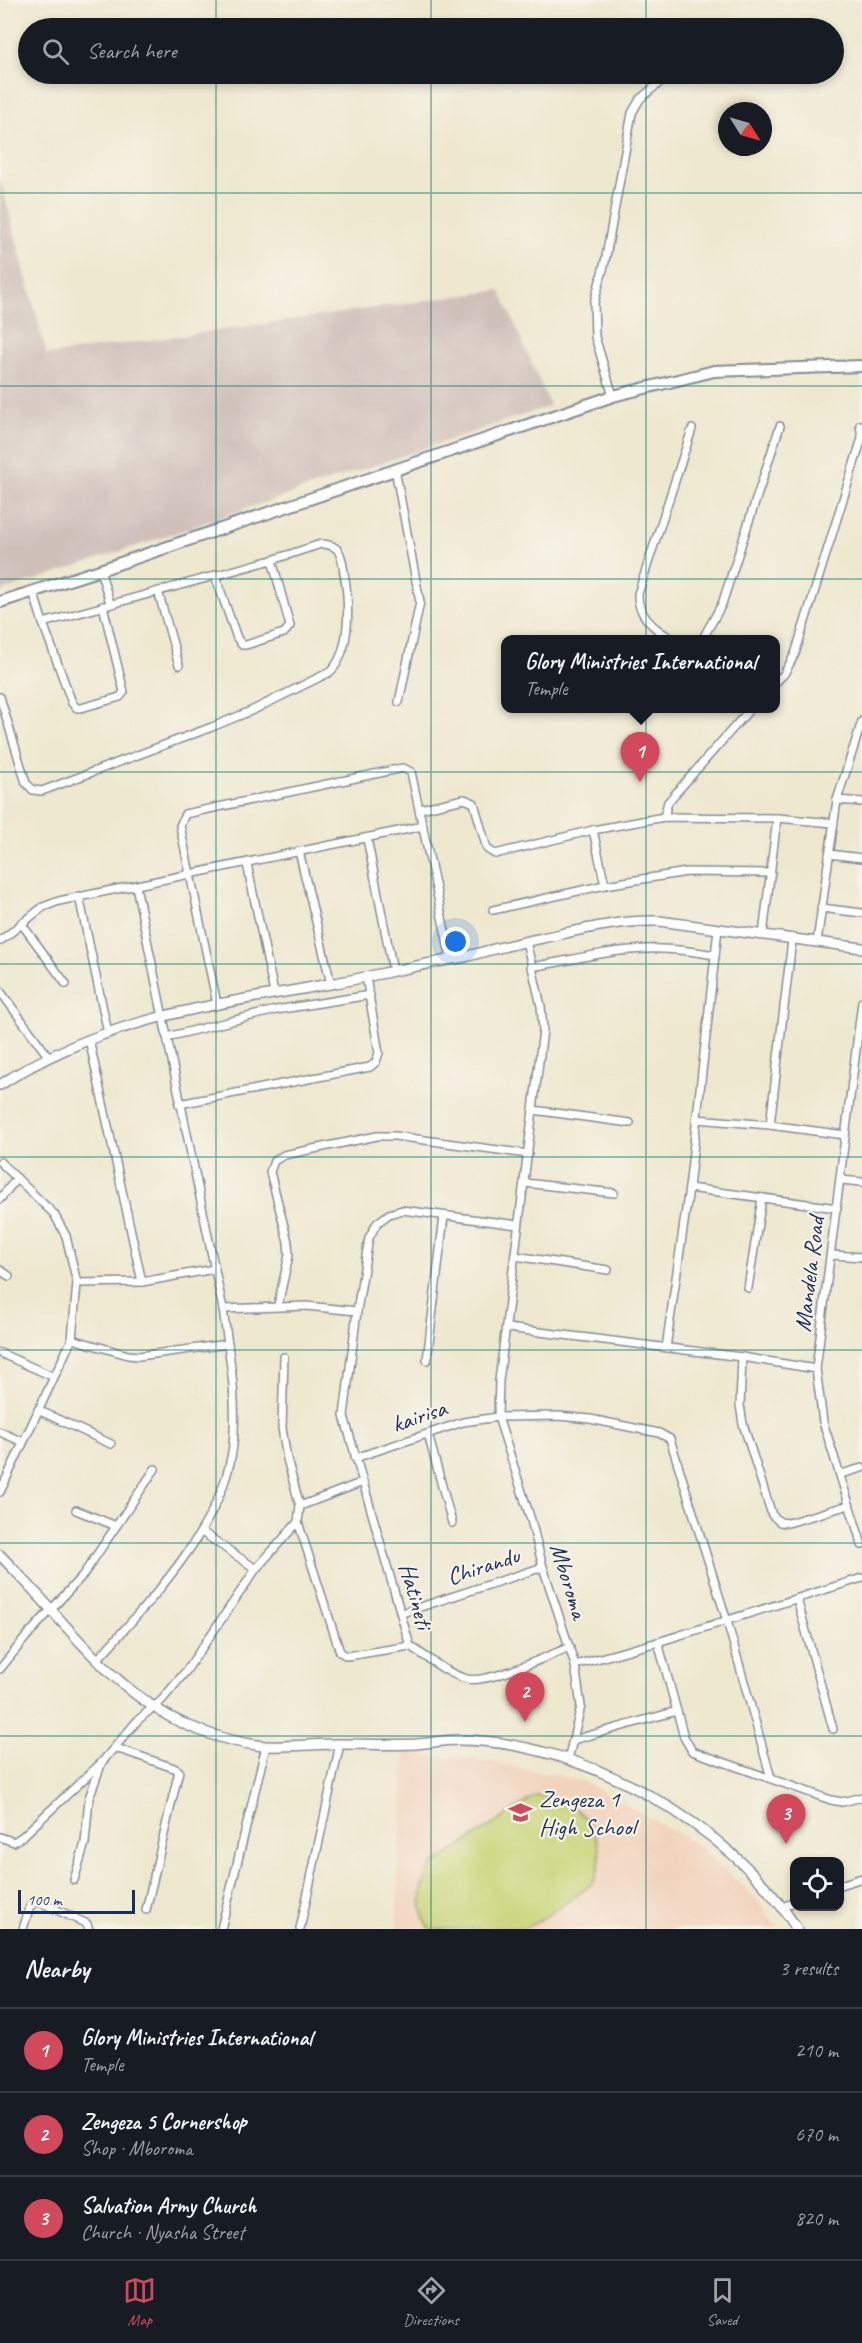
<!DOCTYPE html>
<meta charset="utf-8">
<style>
:root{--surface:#171b24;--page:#20242c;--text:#f1f3f6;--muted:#9ea1a6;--line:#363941;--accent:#d1495b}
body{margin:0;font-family:Caveat,sans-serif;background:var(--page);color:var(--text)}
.controls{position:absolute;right:18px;bottom:18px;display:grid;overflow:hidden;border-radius:12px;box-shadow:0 3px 9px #0003}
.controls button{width:54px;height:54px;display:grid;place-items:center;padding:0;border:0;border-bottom:2px solid var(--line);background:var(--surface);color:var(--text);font:30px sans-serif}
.compass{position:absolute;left:718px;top:102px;width:54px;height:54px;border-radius:50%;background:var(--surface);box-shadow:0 3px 9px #0003;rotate:127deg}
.scale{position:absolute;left:18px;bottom:15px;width:117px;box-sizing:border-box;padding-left:6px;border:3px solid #1b2f5e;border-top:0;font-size:16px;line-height:21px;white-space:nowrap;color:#1b2f5e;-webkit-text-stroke:4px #f7f3e8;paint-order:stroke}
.you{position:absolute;left:456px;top:942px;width:21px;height:21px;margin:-15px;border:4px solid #fff;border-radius:50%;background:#1a73e8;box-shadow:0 0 0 9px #1a73e833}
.badge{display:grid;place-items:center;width:39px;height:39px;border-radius:50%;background:var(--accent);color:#fff;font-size:20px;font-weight:700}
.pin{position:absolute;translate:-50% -50px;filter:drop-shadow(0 2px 3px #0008)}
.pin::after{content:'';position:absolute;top:32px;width:21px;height:18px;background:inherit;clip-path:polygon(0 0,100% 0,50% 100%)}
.popup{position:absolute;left:501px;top:635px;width:279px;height:78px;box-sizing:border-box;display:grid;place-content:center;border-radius:12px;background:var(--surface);filter:drop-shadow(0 2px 4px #0005);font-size:20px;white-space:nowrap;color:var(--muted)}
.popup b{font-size:22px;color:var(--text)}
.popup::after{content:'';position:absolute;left:50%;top:100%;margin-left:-12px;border:12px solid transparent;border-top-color:var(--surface)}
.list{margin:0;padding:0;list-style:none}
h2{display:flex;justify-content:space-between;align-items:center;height:78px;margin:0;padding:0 24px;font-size:26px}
h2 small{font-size:20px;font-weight:400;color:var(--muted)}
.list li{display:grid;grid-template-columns:39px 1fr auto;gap:18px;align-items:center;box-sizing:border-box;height:84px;padding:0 24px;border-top:2px solid var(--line)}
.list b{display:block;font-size:22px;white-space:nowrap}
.list p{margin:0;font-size:20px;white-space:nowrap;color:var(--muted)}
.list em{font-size:20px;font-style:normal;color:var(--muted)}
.icon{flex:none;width:33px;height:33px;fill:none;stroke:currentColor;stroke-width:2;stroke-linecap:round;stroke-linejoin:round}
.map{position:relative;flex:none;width:862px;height:1929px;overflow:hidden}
.search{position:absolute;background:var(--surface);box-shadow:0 3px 9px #0003;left:18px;right:18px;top:18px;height:66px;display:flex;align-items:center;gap:15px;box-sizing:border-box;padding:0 21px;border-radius:33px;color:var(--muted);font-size:22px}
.sheet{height:330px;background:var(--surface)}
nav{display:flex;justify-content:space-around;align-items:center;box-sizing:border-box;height:84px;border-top:2px solid var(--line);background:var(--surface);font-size:16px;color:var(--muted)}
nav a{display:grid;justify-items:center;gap:3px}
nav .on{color:var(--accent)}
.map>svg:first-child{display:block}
.built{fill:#f2d4be}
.industrial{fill:#cfc0ba}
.green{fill:#c7d475;stroke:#71826a;stroke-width:1.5}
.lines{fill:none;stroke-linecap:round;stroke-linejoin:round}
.minor-casing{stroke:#848c96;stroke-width:10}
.tertiary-casing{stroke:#848c96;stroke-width:12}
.secondary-casing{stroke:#848c96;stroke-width:14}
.minor{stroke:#fff;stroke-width:7}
.tertiary{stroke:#fff;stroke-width:9}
.secondary{stroke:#fff;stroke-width:10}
.grid{fill:none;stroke:#0f766e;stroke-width:1.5;stroke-opacity:0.55}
.labels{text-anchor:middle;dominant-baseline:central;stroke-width:4.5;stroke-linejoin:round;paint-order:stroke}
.street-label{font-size:24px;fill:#1b2f5e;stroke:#f7f3e8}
.poi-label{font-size:24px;fill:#1b2f5e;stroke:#f7f3e8;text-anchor:start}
</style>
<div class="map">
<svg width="862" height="1929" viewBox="0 0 862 1929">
<rect width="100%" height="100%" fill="#f7f3e8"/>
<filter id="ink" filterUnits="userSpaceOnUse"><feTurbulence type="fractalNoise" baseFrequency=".0167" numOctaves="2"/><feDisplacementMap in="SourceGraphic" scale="12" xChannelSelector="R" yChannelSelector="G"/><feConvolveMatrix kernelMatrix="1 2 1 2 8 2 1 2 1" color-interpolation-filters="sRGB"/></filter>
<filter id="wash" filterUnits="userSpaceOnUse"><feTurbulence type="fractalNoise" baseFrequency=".008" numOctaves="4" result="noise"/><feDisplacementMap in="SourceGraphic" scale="24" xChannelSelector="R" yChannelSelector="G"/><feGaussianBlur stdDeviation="1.35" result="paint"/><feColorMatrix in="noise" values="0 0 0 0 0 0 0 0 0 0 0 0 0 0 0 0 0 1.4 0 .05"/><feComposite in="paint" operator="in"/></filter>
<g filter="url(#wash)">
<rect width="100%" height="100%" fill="#eee8cf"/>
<polygon class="built" points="405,1752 492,1762 583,1781 698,1845 756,1898 779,1929 396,1929"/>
<polygon class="industrial" points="0,179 47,355 500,290 550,406 0,592"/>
<path class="green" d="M535 1796C546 1797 557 1798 566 1803 594 1817 608 1853 594 1881 591 1887 535 1924 526 1928 516 1929 447 1929 430 1929 416 1907 420 1886 433 1865Z"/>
</g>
<g filter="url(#ink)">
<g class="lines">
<defs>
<g id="minor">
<polyline points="613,396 595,337 594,303 605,262 632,113 640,99 670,74"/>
<polyline points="395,469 420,602 399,702"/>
<polyline points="100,570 110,603"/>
<polyline points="215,575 237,638 242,645 246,645 284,633 290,626 272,560"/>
<polyline points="158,591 179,665"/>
<polyline points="43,623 72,703 77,708 81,708 120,697 124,692 103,606"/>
<path d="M674 640C655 630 637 616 638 594L692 429"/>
<polyline points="702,640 722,604 780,426"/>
<polyline points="775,683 784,674 795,654 862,438 860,425"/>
<path d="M0 697 26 783 33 790 42 791 212 727 253 710 330 672C352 651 349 600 344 573 343 565 342 556 338 550 333 545 328 544 321 544L272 560 43 623 33 591"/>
<polyline points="837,800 862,802"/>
<polyline points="420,809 464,799 474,803 487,849 495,854 593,830 664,817 777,818 833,823"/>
<polyline points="664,817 668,802 751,708"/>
<polyline points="593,830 605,885"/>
<polyline points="367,838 393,971"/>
<polyline points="299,851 331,984"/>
<polyline points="829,854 862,858"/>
<polyline points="247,864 274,993"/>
<polyline points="79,896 108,1033"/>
<polyline points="821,908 862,913"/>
<polyline points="493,910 605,885 687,872 771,873"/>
<polyline points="21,923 66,984"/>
<polyline points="763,935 777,818"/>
<polyline points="0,941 43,907 59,901 423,826"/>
<polyline points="526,941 541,1006 543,1030 499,1381 498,1417 531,1520 543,1567 575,1665 581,1706 568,1760"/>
<polyline points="817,942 837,800 862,721"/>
<path d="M531 967C569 961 607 950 646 949 668 948 692 951 715 955"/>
<polyline points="0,991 48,1056"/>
<polyline points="862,1002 816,1369 823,1422 862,1545"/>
<polyline points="217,1004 180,826 185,814 403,768 411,772 451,959"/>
<polyline points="167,1037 276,1010 370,995"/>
<polyline points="89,1039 142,1282"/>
<polyline points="179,1104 370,1067 376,1062 379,1053 366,977"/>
<polyline points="533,1110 630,1123"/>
<polyline points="696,1119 770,1125 845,1135"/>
<polyline points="770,1125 792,940"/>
<polyline points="0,1162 54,1214 66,1236 77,1283 72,1339 0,1492"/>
<polyline points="841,1180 862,1182"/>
<polyline points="525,1183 614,1193"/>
<polyline points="689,1188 837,1208"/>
<polyline points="0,1199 17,1178"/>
<path d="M518 1225 402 1210 389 1214 377 1223 369 1238 357 1311 344 1416 410 1646C427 1657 447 1674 467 1679 489 1684 547 1656 570 1647"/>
<polyline points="832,1255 862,1257"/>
<polyline points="515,1256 608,1270"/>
<polyline points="0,1270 9,1276"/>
<polyline points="77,1283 142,1282 214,1269"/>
<polyline points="748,1288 762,1198"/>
<polyline points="278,1305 289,1255 288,1242 270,1172 274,1161 284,1155 377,1136 395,1136 528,1154"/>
<polyline points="223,1309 306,1306 357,1311"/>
<polyline points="507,1328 742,1357 816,1369"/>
<polyline points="72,1339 128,1355 139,1356 228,1344"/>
<polyline points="666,1348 689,1188 718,929"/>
<polyline points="0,1353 54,1377"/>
<polyline points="742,1357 740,1405 743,1424 772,1515 780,1522 788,1523 849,1505"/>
<polyline points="427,1360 444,1216"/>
<polyline points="38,1410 111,1444"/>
<polyline points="0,1432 23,1442"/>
<polyline points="428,1434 452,1523"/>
<polyline points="355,1458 463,1422 498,1417 558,1416 590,1419 659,1433 670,1439 727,1621 771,1778"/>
<polyline points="841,1474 862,1468"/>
<polyline points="300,1506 363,1482"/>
<polyline points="76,1510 116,1526"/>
<polyline points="298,1522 340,1652 347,1656 410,1646"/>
<polyline points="202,1532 256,1569"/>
<polyline points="797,1599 833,1729"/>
<polyline points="402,1613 543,1567"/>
<polyline points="658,1642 684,1737 692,1751 831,1800 842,1802 862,1797"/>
<path d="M96 1661C149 1602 224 1526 233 1445 238 1399 229 1354 223 1309L136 886"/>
<polyline points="575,1665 658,1642 862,1578"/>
<polyline points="0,1669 26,1637 83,1575 155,1469"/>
<polyline points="573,1740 677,1711"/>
<polyline points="116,1748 174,1768 179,1771 146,1910"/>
<polyline points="0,1837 14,1842 24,1835 100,1764"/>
<polyline points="74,1880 85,1843 89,1798 102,1762 138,1720 162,1700 186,1671 256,1569 298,1522 300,1506 287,1459 282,1428 284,1357"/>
<polyline points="840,1885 862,1878"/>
<polyline points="783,1907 794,1902"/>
<polyline points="23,1929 30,1906 38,1901 87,1924 89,1929"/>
<polyline points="221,1929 266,1746"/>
<polyline points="300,1929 340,1744"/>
</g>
<g id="tertiary">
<path d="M0 1085C102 1018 214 1005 330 984 375 976 420 964 465 957 497 947 529 941 561 934 594 927 625 920 659 921L862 948"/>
<path d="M0 1555C18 1574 37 1593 54 1613 94 1658 133 1702 189 1726 213 1736 240 1744 266 1746 291 1747 316 1744 341 1744 366 1744 391 1745 416 1744 430 1743 444 1740 458 1740 581 1740 732 1825 797 1929"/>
</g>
<polyline id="secondary" points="0,602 100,570 613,396 714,371 862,366"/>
</defs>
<use href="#minor" class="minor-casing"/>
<use href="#tertiary" class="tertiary-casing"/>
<use href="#secondary" class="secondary-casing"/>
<use href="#minor" class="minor"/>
<use href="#tertiary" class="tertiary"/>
<use href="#secondary" class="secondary"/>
</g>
</g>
<path class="grid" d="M216 0V28M431 0V28M646 0V28M216 74V1929M431 74V1929M646 74V1929M0 193H862M0 386H862M0 579H862M0 772H862M0 964H862M0 1157H862M0 1350H862M0 1543H862M0 1736H862"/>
<defs>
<symbol id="school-bare" viewBox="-9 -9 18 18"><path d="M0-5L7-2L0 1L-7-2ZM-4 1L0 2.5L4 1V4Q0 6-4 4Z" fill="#d1495b" stroke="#f7f3e8" stroke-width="2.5" paint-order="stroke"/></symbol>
</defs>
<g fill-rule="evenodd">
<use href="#school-bare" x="504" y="1796" width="33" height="33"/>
</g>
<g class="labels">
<g class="street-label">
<text transform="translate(809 1274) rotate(-83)">Mandela Road</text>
<text transform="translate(419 1416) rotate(-19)">kairisa</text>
<text transform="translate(483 1566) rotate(-18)">Chirandu</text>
<text transform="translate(569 1581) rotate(73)">Mboroma</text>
<text transform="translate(416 1596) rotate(74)">Hatineti</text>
</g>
<g class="poi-label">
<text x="539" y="1799">Zengeza 1<tspan x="539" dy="28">High School</tspan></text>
</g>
</g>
</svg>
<div class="controls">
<button><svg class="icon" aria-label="locate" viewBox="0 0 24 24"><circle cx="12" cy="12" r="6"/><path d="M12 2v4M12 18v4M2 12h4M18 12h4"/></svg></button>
</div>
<svg class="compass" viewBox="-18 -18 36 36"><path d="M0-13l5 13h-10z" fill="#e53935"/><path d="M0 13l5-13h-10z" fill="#9ea1a6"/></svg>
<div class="scale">100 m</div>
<div class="you"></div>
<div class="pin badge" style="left:640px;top:782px">1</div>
<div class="popup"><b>Glory Ministries International</b>Temple</div>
<div class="pin badge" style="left:525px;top:1722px">2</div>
<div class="pin badge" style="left:786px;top:1844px">3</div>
<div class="search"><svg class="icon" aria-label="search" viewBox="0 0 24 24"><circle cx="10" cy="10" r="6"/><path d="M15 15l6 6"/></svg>Search here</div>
</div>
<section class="sheet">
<h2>Nearby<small>3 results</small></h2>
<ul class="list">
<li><span class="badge">1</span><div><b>Glory Ministries International</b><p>Temple</p></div><em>210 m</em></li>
<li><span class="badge">2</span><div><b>Zengeza 5 Cornershop</b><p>Shop · Mboroma</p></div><em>670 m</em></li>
<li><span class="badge">3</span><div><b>Salvation Army Church</b><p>Church · Nyasha Street</p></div><em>820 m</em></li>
</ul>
</section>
<nav>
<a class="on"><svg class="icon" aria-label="map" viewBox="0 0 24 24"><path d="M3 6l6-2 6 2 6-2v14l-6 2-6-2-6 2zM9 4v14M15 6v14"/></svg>Map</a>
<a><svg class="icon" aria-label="directions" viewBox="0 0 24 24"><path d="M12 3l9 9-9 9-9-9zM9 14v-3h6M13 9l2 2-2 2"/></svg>Directions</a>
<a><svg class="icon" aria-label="saved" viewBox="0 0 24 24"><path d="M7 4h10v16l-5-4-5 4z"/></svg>Saved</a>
</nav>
